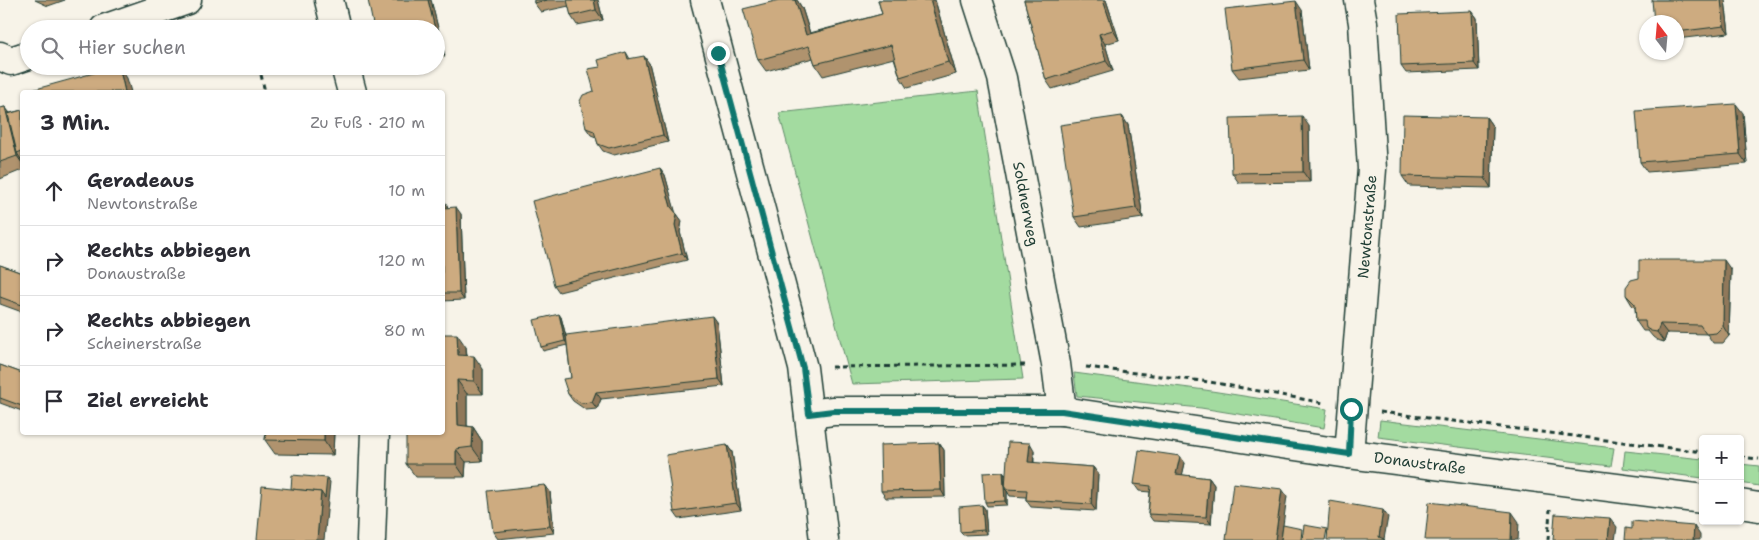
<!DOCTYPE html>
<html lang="de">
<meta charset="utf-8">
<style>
:root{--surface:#fff;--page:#f7f7f7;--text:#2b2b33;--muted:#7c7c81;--line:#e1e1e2}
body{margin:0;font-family:"Shantell Sans",sans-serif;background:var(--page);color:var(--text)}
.controls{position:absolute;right:15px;bottom:15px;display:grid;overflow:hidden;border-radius:5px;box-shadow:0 1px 4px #0004}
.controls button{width:45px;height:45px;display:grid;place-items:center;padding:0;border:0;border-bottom:1px solid var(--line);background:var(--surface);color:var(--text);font:25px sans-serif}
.compass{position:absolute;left:1639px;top:15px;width:45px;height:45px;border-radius:50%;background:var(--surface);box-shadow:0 1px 4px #0004;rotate:344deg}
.stop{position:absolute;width:15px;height:15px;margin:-11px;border:4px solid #0f766e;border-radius:50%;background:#fff}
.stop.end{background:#0f766e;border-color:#fff;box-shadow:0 1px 5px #0008}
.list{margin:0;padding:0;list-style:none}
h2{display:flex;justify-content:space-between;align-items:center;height:65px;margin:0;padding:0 20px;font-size:21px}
h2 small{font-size:16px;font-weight:400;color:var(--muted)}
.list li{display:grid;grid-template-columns:32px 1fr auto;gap:15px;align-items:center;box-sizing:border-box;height:70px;padding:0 20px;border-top:1px solid var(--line)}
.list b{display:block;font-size:19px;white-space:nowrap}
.list p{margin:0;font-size:16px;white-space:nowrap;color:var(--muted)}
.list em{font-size:16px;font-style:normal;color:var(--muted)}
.icon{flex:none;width:28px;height:28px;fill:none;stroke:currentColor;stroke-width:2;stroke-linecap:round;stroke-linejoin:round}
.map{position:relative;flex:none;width:1759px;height:540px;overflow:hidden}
.search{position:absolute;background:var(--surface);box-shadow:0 1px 4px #0004;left:20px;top:20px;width:425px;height:55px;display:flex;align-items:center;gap:12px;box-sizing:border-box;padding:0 18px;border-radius:28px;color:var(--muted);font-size:19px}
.panel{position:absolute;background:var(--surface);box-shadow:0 1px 4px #0004;left:20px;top:90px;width:425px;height:345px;border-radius:5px}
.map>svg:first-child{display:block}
.green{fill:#a3dba0;stroke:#618c6a}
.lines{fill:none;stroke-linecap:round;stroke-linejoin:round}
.minor-casing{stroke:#1f3d34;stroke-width:31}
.path{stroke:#1f3d34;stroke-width:3;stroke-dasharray:5 4;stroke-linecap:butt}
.minor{stroke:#f7f3e8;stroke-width:28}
.wall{fill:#b0936e;stroke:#1f3d34}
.shaded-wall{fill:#90785a;stroke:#1f3d34}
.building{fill:#cdab80;stroke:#1f3d34}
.route{stroke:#0f766e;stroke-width:6}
.labels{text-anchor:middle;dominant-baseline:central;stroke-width:4;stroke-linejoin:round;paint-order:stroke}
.street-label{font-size:15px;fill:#1f3d34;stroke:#f7f3e8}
</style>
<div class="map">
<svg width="1759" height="540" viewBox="0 0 1759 540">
<rect width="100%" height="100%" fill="#f7f3e8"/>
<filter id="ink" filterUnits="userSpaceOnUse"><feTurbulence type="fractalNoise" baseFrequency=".02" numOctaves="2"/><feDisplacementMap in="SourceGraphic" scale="10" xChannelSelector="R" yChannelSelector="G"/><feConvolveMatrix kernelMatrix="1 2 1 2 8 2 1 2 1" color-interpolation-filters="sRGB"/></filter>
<g filter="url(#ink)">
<g class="green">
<polygon points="978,91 1023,379 852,384 779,113"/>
<polygon points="1074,373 1205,390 1327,409 1324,428 1201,408 1077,396"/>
<polygon points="1380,420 1614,448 1611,466 1378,437"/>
<polygon points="1625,451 1703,459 1703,478 1623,468"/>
<polygon points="1740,464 1759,466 1759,486 1740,483"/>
</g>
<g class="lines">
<defs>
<g id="minor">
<polyline points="329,0 336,29"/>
<polyline points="705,0 803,368 824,540"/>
<path id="s1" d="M977 0 1002 78 1056 364 1062 411"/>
<polyline points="104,29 187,0"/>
<polyline points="0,56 11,61 29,55"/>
<polyline points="345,66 352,92"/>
<path id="s2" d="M809 414 833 411H1062L1349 454 1703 499"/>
<path id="s3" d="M1349 454 1372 169 1363 23 1359 0"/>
<polyline points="1740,504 1759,507"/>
<polyline points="371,540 375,432"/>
</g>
</defs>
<use href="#minor" class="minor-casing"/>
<g class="path">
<polyline points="248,24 249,29"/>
<polyline points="259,66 265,92"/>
<polyline points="831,367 1027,365"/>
<polyline points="1086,367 1210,382 1324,403"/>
<polyline points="1380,412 1703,452"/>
<polyline points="1740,457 1759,459"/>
<polyline points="1548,540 1550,509"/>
</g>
<use href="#minor" class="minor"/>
</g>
<g class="wall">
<polygon points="35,0 65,0 48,6"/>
<polygon points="368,0 431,0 445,56 436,58 436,29"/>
<polygon points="534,0 598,0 603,20 577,25 571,16 569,6 541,12 534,3"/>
<polygon points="779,0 797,0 802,8 810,33 882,14 878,0 935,0 956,74 907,88 900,77 894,58 823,76 815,64 813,58 766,71 758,60"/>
<polygon points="1024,0 1106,0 1119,40 1105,44 1113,71 1052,89 1046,80"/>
<polygon points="1656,0 1725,0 1729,33 1676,39 1676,22"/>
<polygon points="1302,10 1309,70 1239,78 1232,69"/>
<polygon points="1472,11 1477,18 1479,70 1406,73 1401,66"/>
<polygon points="626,52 630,59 649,63 668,142 614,155 603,151 598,144 596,137 591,135 586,128 600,67"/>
<polygon points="383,66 402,66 386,70"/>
<polygon points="5,107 10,113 22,110 22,170 0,179 0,108"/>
<polygon points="1743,113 1747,164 1647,172 1640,162"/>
<polygon points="1122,116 1128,125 1143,218 1081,227 1074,217"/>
<polygon points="1486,117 1493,127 1491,188 1409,186 1402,176"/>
<polygon points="1309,126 1310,182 1239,183 1232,173"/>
<polygon points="660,168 665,175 675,212 682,221 680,232 687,260 559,292 554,285"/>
<polygon points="442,198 447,205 448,208 461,214 464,300 442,301"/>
<polygon points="0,265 22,273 22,312 0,304"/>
<polygon points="1731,270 1729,336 1723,343 1713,343 1707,334 1667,333 1664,342 1657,340 1653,337 1648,331 1643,331 1636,321 1635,308 1632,305 1626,295"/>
<polygon points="561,317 566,336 717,323 724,386 601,399 597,409 586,410 573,401 568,394 571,378 567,345 543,351 541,347"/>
<polygon points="466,347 467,355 483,369 483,394 467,394 467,426 473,427 482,441 482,461 466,462 465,477 416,477 406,464"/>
<polygon points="0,365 22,373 22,411 0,403"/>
<polygon points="266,432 334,432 333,455 275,454 265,440"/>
<polygon points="939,443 944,450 945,497 886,498 881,491"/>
<polygon points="727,445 732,452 741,510 679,519 674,512"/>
<polygon points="1034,450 1034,463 1093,467 1098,474 1096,511 1031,507 1026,500 1026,497 1010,496 1007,491 1007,505 987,506 985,502 1003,472 1005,475"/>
<polygon points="1185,463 1182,475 1209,478 1214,485 1211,524 1153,521 1148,514 1150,492 1139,491 1134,484"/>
<polygon points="545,485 550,492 554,533 498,539 493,532"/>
<polygon points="982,505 985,509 987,534 963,535 960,532"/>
</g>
<g class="shaded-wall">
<polygon points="428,0 431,0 445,56 440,49 436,33 436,29 435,29"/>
<polygon points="594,0 598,0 603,20 596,10"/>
<polygon points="795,0 797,0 802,8 814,46 806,35"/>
<polygon points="930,0 935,0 956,74 948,62"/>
<polygon points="1103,0 1106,0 1119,40 1113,30"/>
<polygon points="1721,0 1725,0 1729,33 1724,26"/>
<polygon points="1296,1 1302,10 1309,70 1303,60"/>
<polygon points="1472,11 1477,18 1479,70 1474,63"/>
<polygon points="1099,34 1105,44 1113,71 1106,61"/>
<polygon points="644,56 649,63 668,142 663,135"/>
<polygon points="119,66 127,78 131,92 125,92"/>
<polygon points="1736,104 1743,113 1747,164 1740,154"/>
<polygon points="5,107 14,120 17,153 22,161 22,163 17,156"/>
<polygon points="1122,116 1128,125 1143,218 1136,208"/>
<polygon points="1302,116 1309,126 1310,182 1303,172"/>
<polygon points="1486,117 1493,127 1491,188 1485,178"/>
<polygon points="660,168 665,175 676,214 671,207"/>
<polygon points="442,198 447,205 449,215 444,208"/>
<polygon points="456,207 461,214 464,300 459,293"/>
<polygon points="677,214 682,221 680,232 687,260 682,253 675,225"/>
<polygon points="1724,260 1731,270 1729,336 1723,326"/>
<polygon points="559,314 561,317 568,345 565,341"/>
<polygon points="712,316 717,323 724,386 719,379"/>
<polygon points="1660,324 1667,333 1664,342 1657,332"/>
<polygon points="457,334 466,347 467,368 458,355"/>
<polygon points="474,356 483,369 483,394 474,381"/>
<polygon points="457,380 467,394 467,439 458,425"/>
<polygon points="596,392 601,399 597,409 592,402"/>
<polygon points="473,427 482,441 482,461 472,447"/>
<polygon points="324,432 334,432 333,455 324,441"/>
<polygon points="939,443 944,450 945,497 941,490"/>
<polygon points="1030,443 1034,450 1033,469 1028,462"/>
<polygon points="727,445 732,452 741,510 736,503"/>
<polygon points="456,449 466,462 465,477 456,464"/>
<polygon points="1180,456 1185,463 1181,481 1176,474"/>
<polygon points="1093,467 1098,474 1096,511 1091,504"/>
<polygon points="1003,472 1005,475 1005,489 1007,491 1007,505 1005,501"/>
<polygon points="327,478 330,482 324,540 317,540 321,492"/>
<polygon points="1209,478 1214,485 1211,524 1206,517"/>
<polygon points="545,485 550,492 554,533 550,526"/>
<polygon points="1282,489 1287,496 1281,540 1275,540"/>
<polygon points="982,505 985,509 987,534 984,530"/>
<polygon points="1383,510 1388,517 1384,539 1385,540 1381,540 1379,537"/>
<polygon points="1512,512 1519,522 1518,540 1511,540"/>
<polygon points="1610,518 1617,527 1615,540 1608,540"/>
<polygon points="1694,526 1700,535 1700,540 1693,540"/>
</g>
<g class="building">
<polygon points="368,0 428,0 435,29 374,29"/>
<polygon points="534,0 547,0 534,3"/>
<polygon points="567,0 594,0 596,10 571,16"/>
<polygon points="779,0 795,0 806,35 882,14 878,0 930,0 948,62 900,77 891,45 815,64 809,46 758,60 743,9"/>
<polygon points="1024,0 1103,0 1113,30 1099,34 1106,61 1046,80"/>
<polygon points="1652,0 1721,0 1724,26 1676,32 1676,22 1654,22"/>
<polygon points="1296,1 1303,60 1232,69 1225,9"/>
<polygon points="1472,11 1474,63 1401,66 1399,14"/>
<polygon points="436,33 440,49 436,49"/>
<polygon points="626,52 628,59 644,56 663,135 609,148 598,144 594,131 586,128 580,101 583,95 594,91 588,69 600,67 598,60"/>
<polygon points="119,66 125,92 25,92"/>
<polygon points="1736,104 1740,154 1640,162 1636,111"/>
<polygon points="5,107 17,156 0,162 0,108"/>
<polygon points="22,110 22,151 17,153 8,114"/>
<polygon points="1403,115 1486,117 1485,178 1402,176"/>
<polygon points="1122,116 1136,208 1074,217 1060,125"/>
<polygon points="1302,116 1303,172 1232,173 1230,118"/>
<polygon points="660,168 671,207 677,214 675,225 682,253 554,285 532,201"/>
<polygon points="442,200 444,208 456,207 459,293 442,293"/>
<polygon points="1639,260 1724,260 1723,326 1716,333 1706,334 1700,325 1660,324 1657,332 1651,331 1646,328 1645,321 1636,321 1635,304 1626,295 1626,287 1631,280 1639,278"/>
<polygon points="0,265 22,273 22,305 0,297"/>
<polygon points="559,314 565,341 541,347 534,320"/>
<polygon points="712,316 719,379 596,392 592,402 581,403 568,394 563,379 571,378 566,335"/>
<polygon points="442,334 457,334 458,355 474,356 474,381 457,380 458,425 473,427 472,447 456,449 456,464 406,464 406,432 442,432"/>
<polygon points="0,365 22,373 22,406 0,398"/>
<polygon points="266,432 324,432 324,441 265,440"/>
<polygon points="1008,442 1030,443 1028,462 1093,467 1091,504 1026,500 1027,490 1005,489"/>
<polygon points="939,443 941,490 881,491 880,445"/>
<polygon points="727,445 736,503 674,512 666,455"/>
<polygon points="1139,450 1180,456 1176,474 1209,478 1206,517 1148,514 1151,486 1134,484"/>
<polygon points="1003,472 1005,501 985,502 983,473"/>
<polygon points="292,475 327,478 325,498 321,492 291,489"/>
<polygon points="1233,483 1282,489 1275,540 1226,540"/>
<polygon points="545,485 550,526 493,532 488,491"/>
<polygon points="262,486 321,492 317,540 257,540"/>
<polygon points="1330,501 1383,510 1379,537 1384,539 1384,540 1327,540"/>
<polygon points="1429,502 1512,512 1511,540 1425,540"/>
<polygon points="982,505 984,530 960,532 959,507"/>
<polygon points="1555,514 1610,518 1608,540 1553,540"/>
<polygon points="1632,521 1694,526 1693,540 1625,540 1626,528 1632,529"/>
<polygon points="1283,525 1302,529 1301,540 1281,540"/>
<polygon points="1304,525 1327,529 1325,540 1302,540"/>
</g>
</g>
<g class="lines" filter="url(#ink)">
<polyline class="route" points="718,53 803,368 809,414 833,411 1062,411 1349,454 1351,409"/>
</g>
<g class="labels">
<g class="street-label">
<text stroke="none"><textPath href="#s1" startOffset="210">Soldnerweg</textPath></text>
<text stroke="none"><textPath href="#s3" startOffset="228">Newtonstraße</textPath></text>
<text stroke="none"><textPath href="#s2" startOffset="615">Donaustraße</textPath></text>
</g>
</g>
</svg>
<div class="controls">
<button>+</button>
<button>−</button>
</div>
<svg class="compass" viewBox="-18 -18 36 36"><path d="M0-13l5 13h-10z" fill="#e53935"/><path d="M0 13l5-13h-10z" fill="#7c7c81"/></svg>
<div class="stop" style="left:1351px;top:409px"></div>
<div class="stop end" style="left:718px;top:53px"></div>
<div class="search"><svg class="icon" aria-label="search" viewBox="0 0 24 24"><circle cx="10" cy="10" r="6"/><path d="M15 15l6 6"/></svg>Hier suchen</div>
<section class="panel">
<h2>3 Min.<small>Zu Fuß · 210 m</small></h2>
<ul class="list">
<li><svg class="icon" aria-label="ahead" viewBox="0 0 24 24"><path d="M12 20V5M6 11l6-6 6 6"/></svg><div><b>Geradeaus</b><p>Newtonstraße</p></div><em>10 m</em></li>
<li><svg class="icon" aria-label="right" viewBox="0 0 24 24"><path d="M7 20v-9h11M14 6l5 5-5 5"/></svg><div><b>Rechts abbiegen</b><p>Donaustraße</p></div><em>120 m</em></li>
<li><svg class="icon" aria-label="right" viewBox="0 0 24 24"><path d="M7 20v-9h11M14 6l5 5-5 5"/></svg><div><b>Rechts abbiegen</b><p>Scheinerstraße</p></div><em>80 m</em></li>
<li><svg class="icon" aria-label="arrive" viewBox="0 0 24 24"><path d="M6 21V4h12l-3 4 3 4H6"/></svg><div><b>Ziel erreicht</b></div></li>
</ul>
</section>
</div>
